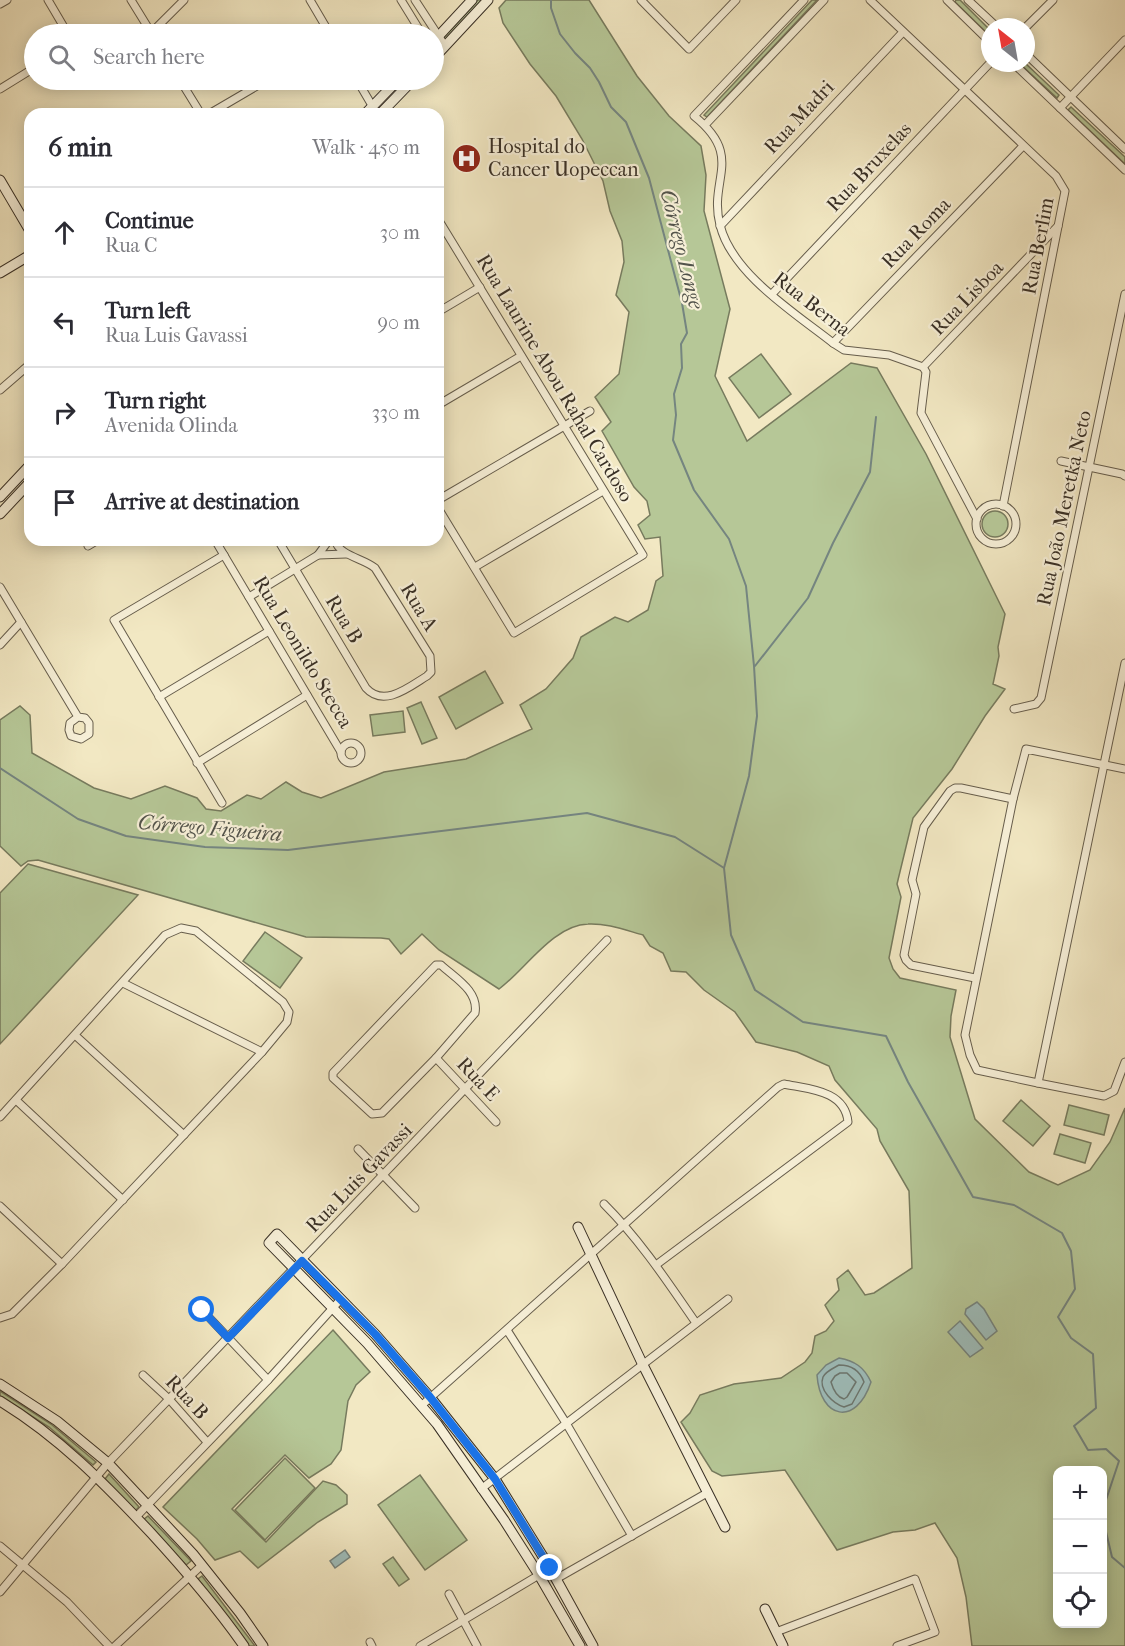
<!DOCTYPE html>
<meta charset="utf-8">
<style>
:root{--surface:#fff;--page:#f2f2f3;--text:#2b2b33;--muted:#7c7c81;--line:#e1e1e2}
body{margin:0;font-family:"IM FELL French Canon",serif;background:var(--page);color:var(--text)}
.controls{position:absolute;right:18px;bottom:18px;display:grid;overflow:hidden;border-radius:12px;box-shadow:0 3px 15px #0003}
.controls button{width:54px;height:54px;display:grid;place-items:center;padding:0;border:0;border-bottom:2px solid var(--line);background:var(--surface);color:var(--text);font:30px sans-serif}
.compass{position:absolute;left:981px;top:18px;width:54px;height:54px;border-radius:50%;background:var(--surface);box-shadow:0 3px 15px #0003;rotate:329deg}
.stop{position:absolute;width:18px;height:18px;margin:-14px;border:4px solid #1a73e8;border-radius:50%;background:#fff}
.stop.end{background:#1a73e8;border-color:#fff;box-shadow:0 2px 6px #0008}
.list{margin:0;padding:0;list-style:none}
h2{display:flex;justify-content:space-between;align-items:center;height:78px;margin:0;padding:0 24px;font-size:26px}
h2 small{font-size:20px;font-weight:400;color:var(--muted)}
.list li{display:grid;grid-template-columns:39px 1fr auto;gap:18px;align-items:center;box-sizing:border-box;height:90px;padding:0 24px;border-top:2px solid var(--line)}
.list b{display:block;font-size:22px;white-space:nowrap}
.list p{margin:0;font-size:20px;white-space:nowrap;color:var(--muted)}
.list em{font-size:20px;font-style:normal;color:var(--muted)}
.icon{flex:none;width:33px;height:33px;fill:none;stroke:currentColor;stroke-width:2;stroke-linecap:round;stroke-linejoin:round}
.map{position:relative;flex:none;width:1125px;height:1646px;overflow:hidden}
.search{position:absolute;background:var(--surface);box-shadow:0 3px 15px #0003;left:24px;top:24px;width:420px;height:66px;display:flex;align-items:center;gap:15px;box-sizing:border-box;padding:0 21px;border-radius:33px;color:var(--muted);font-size:22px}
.panel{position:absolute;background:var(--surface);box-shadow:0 3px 15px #0003;left:24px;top:108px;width:420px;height:438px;border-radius:18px}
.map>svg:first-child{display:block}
.green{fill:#b6c797;stroke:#777b5e;stroke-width:1.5;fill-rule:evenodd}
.water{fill:#9ebebc;stroke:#758580;stroke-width:1.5}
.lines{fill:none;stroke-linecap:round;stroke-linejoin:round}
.shore{stroke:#6b7670;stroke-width:1.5}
.stream{stroke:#758580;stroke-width:2}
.street-casing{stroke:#665d4c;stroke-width:9}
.secondary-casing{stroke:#382f25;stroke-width:11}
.street{stroke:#f7f0d8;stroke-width:7}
.secondary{stroke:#f7f0d8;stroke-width:9}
.route{stroke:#1a73e8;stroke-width:8}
.labels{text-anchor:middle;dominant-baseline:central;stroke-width:4.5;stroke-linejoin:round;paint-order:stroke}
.street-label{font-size:20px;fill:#382f25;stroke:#f7f0d8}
.poi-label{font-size:20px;fill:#382f25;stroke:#f7f0d8;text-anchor:start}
.water-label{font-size:21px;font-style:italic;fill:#52534b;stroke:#f7f0d8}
</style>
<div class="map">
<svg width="1125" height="1646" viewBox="0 0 1125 1646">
<rect width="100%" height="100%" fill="#f2e8c3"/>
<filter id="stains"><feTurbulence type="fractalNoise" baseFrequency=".00333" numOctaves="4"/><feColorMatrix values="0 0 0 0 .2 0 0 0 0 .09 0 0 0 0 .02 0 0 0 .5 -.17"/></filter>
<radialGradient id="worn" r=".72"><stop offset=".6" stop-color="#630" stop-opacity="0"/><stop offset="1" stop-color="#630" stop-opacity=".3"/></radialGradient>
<g class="green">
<polygon points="478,0 483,0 434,53 434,47"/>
<path d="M506 0H589L637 76 669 116 701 146 706 175 704 211 730 309 715 376 747 441 851 363 877 368 926 454 1005 614 998 647 999 656 993 684 1005 689 985 716 952 769 913 818 897 884 901 897 889 958 893 969 900 978 956 990 951 1016 950 1037 975 1119 1029 1172 1058 1185 1090 1170 1110 1142 1125 1108V1646H972L966 1597 957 1558 935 1523 915 1530 893 1532 837 1550 785 1470 722 1476 712 1471 681 1422 690 1413 700 1395 734 1384 781 1378 805 1362 812 1353 815 1336 826 1331 834 1321 825 1305 839 1290 837 1279 848 1270 865 1295 874 1293 912 1268 909 1191 880 1141 877 1129 835 1080 829 1066 797 1052 756 1042 735 1012 704 990 686 972 671 971 663 953 650 946 643 935C625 930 606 923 588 924 553 925 525 970 499 989L439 950 422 934 401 954 389 939 381 938 306 937 38 860 28 861 21 866 0 846V720L20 706 30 715 32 753 94 788 131 799 165 786 197 798 206 809 221 811 247 795 261 799 286 782 302 792 321 798 384 772 466 759 532 729 520 705 546 689 573 658 581 637 615 617 628 622 648 610 656 581 663 576 660 537 645 539 638 525 650 515 647 501 634 487 602 431 611 422 595 397 619 374 629 312 616 295 624 262 622 241 610 211 603 181 582 139 556 96 530 64 503 23 499 8ZM1058 1470H1102V1624H1058Z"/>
<polygon points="812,0 817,0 707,117 704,115"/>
<polygon points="956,0 960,0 990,30 990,36 955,2"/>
<polygon points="1019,63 1025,63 1059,95 1057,98"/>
<polygon points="1071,107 1125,157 1125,164 1068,110"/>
<polygon points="761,354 791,394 759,418 729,378"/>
<circle cx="995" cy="524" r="13"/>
<polygon points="485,671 503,703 456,729 439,697"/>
<polygon points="421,702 437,738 422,744 407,708"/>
<polygon points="403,711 405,732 373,736 370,715"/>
<polygon points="28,864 138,895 0,1044 0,893"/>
<polygon points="265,932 302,958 280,988 243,961"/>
<polygon points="1021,1100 1050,1126 1033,1146 1003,1121"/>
<polygon points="1069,1105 1109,1115 1104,1135 1064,1125"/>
<polygon points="1060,1134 1091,1143 1085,1163 1054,1154"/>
<polygon points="333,1330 370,1372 356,1385 348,1401 341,1450 331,1464 309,1478 285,1455 232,1509 266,1542 323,1481 336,1485 347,1495 347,1504 318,1522 258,1568 240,1551 215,1560 197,1539 163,1507"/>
<polygon points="0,1391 51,1424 96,1462 93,1465 49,1427 0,1396"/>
<polygon points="285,1458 315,1488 265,1540 235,1510"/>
<polygon points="109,1474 139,1507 135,1511 105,1479"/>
<polygon points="420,1475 467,1540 425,1570 378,1505"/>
<polygon points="148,1516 191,1561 186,1565 143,1520"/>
<polygon points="393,1557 409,1579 399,1586 383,1564"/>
<polygon points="202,1576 255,1646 249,1646 198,1579"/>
</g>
<g class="water">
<polygon points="977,1302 984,1309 997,1331 986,1340 965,1314 966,1309"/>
<polygon points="960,1321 983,1348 970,1357 948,1332"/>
<path d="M839 1358C855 1361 864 1367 871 1382 856 1427 820 1419 817 1375L826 1365Z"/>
<polygon points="345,1550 350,1557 335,1568 330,1561"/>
</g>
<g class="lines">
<g class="shore">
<path d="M839 1365C851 1365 860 1371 864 1382L852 1404 844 1407C834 1404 818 1390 823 1377 826 1371 834 1368 839 1365Z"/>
<path d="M840 1373H847L856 1382 847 1397 844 1399C836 1397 833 1389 831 1382L835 1376Z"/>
</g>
<g class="stream">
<polyline points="551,0 551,8 560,34 575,53 590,68 599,82 611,107 626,122 649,178 682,303 687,333 681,344 682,368 674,394 676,415 673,440 694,490 729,539 746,586 754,666 757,716 749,776 724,868"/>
<polyline points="755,666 808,598 833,543 870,472 876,417"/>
<polyline points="0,768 78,819 126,836 205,847 288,850 587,813 675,837 724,868 731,935 755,990 803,1022 886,1036 908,1082 973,1197 1014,1205 1062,1233 1071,1251 1075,1289 1058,1317 1071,1338 1093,1354 1096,1408 1074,1426 1088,1450 1106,1449 1119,1461 1102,1512"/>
<polyline points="1102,1515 1112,1557 1125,1568"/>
</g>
<defs>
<g id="street">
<polyline points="48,0 68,34"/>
<polyline points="131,0 152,34"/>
<polyline points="310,0 330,34"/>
<polyline points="401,0 422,34"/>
<polyline points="415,0 445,46"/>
<polyline points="641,0 689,49 736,0"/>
<path d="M804 0 694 116C745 157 708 179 720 225 732 274 795 313 833 343L844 350 889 355 923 367 926 372 921 413 977 519"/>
<polyline points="870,0 1056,176 1065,191 1003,506"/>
<polyline points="947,0 990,42"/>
<polyline points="968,0 997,27"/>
<polyline points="0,4 7,0"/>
<polyline points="1026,27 1053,0"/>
<polyline points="150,34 184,0"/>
<polyline points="1026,54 1125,149"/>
<polyline points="1013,63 1125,170"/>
<polyline points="180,80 201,114"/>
<polyline points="357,80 377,114"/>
<polyline points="0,89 34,68"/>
<polyline points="1060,108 1125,40"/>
<polyline points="209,114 267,80"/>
<polyline points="705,125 824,0"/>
<polyline points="438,219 643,555 514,633 438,508"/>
<polyline points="720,226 903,32"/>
<polyline points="772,294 990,63"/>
<polyline points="438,312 480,287"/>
<polyline points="833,343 1023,146"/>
<polyline points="923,367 1058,226"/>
<polyline points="0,390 30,364"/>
<polyline points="438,405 521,356"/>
<polyline points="1061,461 1122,474 1125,476"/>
<polyline points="438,500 590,411"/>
<circle cx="996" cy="524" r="20"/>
<polyline points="215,540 341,752"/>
<path d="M278 540 366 688C384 708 409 687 427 676L431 672 430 656 375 568C363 558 339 556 335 540"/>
<polyline points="88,546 98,540"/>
<polyline points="318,555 329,540"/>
<polyline points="475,567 603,491"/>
<polyline points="0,587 78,717 85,718 89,723 89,734 81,739 71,736 69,730 70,723 78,717"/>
<polyline points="249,597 318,555 346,554"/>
<polyline points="0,645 21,622"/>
<polyline points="1125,663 1038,1083 1104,1096 1114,1091 1125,1062"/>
<polyline points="159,697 269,631"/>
<polyline points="1014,709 1036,704 1041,698 1125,294"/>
<circle cx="351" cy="753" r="10"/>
<polyline points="197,763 307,695"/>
<polyline points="222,803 114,620 224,555"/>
<path d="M436 965H441C455 978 479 991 475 1013L436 1058 382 1113 372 1114 333 1078V1073Z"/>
<polyline points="975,978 911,965 906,960 904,955 916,894 912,880 924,827 950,791 955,788 961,788 1013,799"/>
<polyline points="123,983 262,1052"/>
<polyline points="76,1036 184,1135"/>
<polyline points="436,1058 496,1122"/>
<polyline points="1038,1083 977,1070 970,1055 965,1035 1013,799 1026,749 1125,769"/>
<polyline points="16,1100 123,1200"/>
<polyline points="0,1117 165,935 181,928 196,931 283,1002 289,1012 287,1022 262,1052 62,1264 12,1314 0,1318"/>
<polyline points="358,1149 415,1208"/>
<path d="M604 1204C640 1240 667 1281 696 1323"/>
<polyline points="0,1206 62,1264"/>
<polyline points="202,1310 268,1380"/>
<polyline points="507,1330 566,1423 632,1536"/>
<polyline points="143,1375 169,1399 207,1442"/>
<path d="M421 1406 778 1087 784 1084C808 1089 845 1090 848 1122L656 1265"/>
<polyline points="481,1489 728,1299"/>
<polyline points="136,1517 268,1380 340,1300"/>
<polyline points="0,1546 67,1602 109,1646"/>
<polyline points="556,1579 707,1493"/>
<polyline points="0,1592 108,1463 607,940"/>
<polyline points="449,1594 477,1646"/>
<polyline points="776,1632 915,1579 935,1632 897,1646"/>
<polyline points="370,1642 372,1646"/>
<polyline points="115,1646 202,1565"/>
<polyline points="420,1646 539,1575"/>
</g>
<g id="secondary">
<polyline points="434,41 472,0"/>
<polyline points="434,58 488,0"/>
<polyline points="365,114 398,80"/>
<polyline points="380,114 413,80"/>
<polyline points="0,180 30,231"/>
<polyline points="0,273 30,255"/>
<polyline points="0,497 30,465"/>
<polyline points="0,514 30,482"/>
<polyline points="578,1227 642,1363 725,1527"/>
<polyline points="0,1384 57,1421 108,1463 193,1554 240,1613 263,1646"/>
<path d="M0 1401C59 1437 104 1483 151 1533 184 1569 216 1606 244 1646"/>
<polyline points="765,1609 783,1646"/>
<polyline points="580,1646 539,1575 504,1520 437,1424 367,1343 269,1243 277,1234 375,1334 430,1397 495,1479 550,1568 593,1646"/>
</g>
</defs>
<use href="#street" class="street-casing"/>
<use href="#secondary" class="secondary-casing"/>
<use href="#street" class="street"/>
<use href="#secondary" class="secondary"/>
</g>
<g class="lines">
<polyline class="route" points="202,1310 228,1338 302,1261 375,1334 430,1397 495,1479 550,1568"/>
</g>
<defs>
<symbol id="hospital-disc" viewBox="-11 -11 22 22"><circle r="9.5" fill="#8f2418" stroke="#f7f0d8"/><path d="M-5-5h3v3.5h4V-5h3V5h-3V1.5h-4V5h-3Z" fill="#fff"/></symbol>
</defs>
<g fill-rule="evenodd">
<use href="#hospital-disc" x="450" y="142" width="33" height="33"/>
</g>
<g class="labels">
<g class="street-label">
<text transform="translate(799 117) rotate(-47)">Rua Madri</text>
<text transform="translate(869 167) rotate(-47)">Rua Bruxelas</text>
<text transform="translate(916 233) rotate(-46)">Rua Roma</text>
<text transform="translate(1038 246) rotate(-79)">Rua Berlim</text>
<text transform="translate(967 298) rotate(-46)">Rua Lisboa</text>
<text transform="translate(812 304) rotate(38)">Rua Berna</text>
<text transform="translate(555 378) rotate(59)">Rua Laurine Abou Rahal Cardoso</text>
<text transform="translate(1064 508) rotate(-78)">Rua João Meretka Neto</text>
<text transform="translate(419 607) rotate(59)">Rua A</text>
<text transform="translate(344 619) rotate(59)">Rua B</text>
<text transform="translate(303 652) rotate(59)">Rua Leonildo Stecca</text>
<text transform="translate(478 1079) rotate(47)">Rua E</text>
<text transform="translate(359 1178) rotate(-46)">Rua Luis Gavassi</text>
<text transform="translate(187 1397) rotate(47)">Rua B</text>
</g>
<g class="poi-label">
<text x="488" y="146">Hospital do<tspan x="488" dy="23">Cancer Uopeccan</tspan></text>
</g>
<g class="water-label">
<text transform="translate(682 249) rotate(76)">Córrego Longe</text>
<text transform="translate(210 828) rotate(5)">Córrego Figueira</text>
</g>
</g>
<rect width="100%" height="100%" filter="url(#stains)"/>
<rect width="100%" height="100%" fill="url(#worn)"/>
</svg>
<div class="controls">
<button>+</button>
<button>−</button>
<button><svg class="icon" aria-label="locate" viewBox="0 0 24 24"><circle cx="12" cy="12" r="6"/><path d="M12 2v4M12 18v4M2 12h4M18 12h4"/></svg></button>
</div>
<svg class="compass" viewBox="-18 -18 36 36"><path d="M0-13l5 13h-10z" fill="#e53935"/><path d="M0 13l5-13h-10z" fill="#7c7c81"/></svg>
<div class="stop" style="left:202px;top:1310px"></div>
<div class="stop end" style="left:550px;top:1568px"></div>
<div class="search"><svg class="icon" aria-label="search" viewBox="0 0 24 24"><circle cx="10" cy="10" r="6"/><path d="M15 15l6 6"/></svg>Search here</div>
<section class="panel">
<h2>6 min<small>Walk · 450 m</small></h2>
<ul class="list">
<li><svg class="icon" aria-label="ahead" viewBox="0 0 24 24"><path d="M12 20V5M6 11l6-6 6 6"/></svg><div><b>Continue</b><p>Rua C</p></div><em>30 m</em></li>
<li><svg class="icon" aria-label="left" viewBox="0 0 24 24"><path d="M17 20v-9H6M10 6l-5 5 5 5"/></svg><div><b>Turn left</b><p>Rua Luis Gavassi</p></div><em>90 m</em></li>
<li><svg class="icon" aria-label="right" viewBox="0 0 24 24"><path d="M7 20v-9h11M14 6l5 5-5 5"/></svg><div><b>Turn right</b><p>Avenida Olinda</p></div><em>330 m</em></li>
<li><svg class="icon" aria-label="arrive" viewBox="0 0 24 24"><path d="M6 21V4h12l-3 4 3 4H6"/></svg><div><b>Arrive at destination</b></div></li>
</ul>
</section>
</div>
